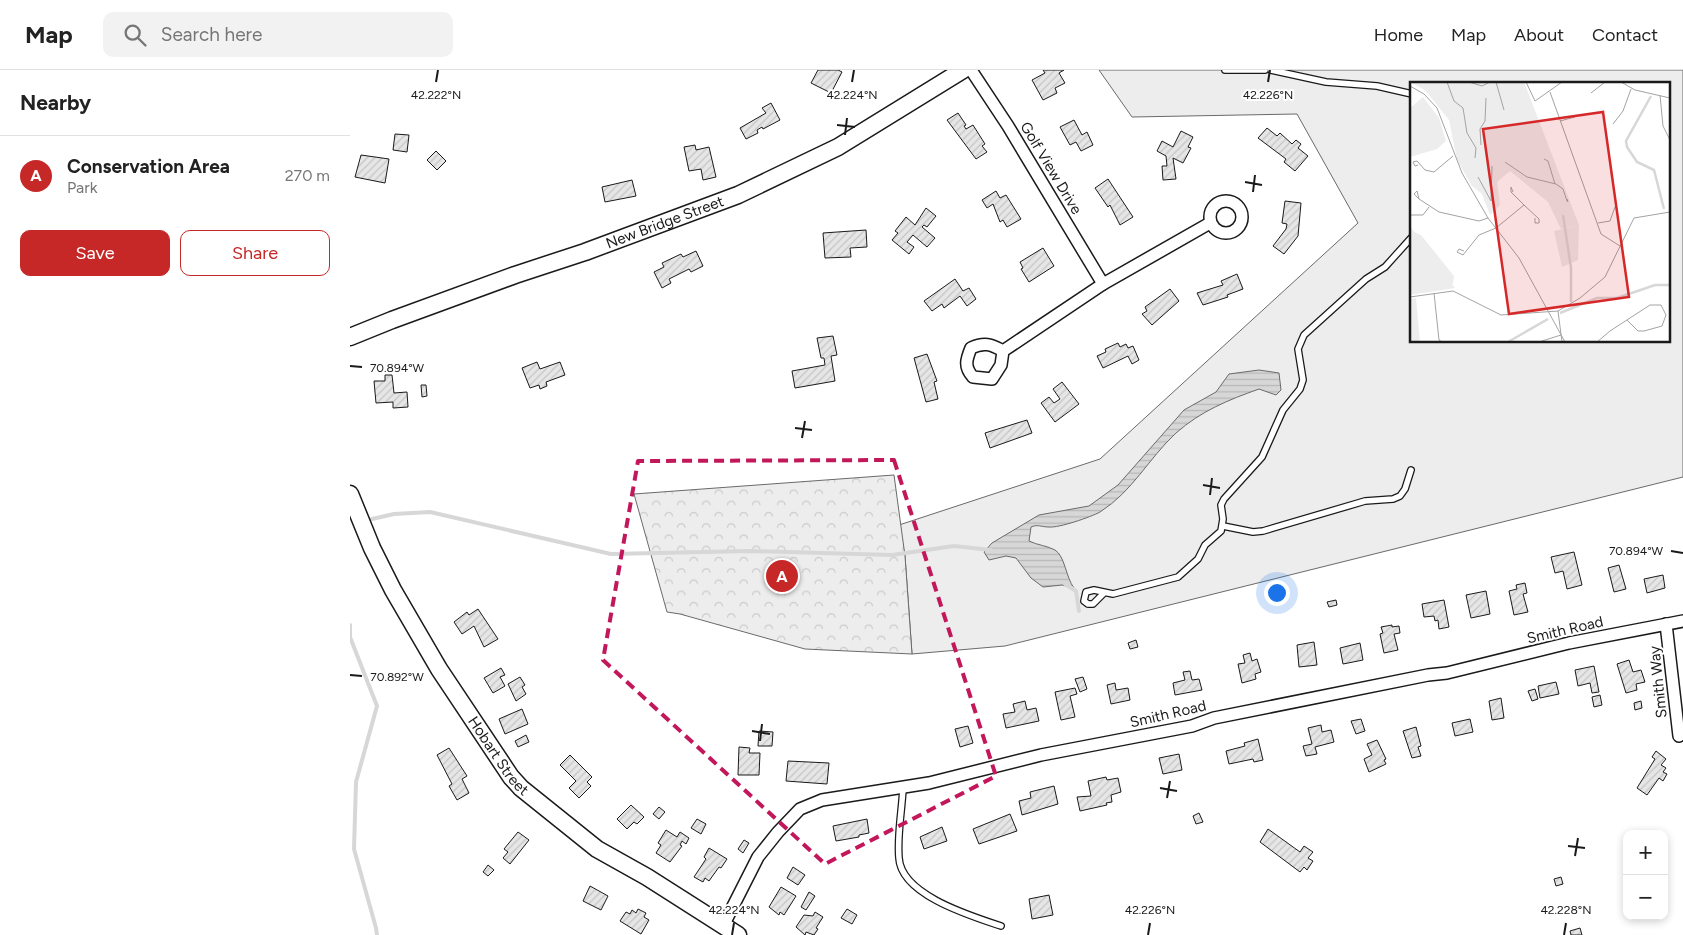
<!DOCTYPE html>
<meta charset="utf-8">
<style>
:root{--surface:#fff;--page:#f2f2f2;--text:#222;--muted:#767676;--line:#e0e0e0;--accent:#c62828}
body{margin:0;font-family:Figtree,sans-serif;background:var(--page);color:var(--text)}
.controls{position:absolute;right:15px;bottom:15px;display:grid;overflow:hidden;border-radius:10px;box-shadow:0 2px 8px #0003}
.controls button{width:45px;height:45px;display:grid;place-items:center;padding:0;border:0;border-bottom:1px solid var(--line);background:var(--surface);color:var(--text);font:25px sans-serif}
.you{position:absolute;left:926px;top:522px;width:18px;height:18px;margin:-12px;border:4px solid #fff;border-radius:50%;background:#1a73e8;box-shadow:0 0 0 8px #1a73e833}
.badge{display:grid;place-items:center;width:32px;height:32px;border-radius:50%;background:var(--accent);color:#fff;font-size:16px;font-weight:700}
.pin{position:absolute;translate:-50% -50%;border:2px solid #fff;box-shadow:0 1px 5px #0006}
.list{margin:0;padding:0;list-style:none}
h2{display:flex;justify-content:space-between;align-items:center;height:65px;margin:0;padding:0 20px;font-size:21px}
h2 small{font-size:16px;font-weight:400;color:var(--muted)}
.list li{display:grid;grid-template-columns:32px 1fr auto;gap:15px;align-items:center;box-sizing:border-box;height:80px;padding:0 20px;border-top:1px solid var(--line)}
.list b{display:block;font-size:19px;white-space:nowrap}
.list p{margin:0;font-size:16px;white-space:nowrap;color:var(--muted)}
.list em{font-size:16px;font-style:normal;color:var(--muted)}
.actions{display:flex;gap:10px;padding:15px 20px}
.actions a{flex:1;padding:11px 0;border:1px solid var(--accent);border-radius:10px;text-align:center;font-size:18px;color:var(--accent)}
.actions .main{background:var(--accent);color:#fff}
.icon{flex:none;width:28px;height:28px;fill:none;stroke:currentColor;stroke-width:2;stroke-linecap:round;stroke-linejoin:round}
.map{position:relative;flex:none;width:1333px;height:865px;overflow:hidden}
header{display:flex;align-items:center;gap:30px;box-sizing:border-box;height:70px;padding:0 25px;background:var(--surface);border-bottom:1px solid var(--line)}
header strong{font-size:24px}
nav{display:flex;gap:28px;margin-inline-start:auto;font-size:18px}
.search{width:350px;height:45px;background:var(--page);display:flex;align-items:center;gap:12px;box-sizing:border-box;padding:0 18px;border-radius:10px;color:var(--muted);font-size:19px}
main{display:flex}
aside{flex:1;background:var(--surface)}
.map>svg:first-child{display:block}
.built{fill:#ededed;stroke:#6a6a6a;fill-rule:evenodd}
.park{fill:url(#park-crowns);stroke:#6a6a6a}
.water{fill:url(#water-rules);stroke:#6a6a6a}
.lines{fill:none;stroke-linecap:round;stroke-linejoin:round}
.stream{stroke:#d7d7d7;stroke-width:4}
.building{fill:url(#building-hatch);stroke:#1a1a1a}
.lane-casing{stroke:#1a1a1a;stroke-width:8}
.street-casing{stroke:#1a1a1a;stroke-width:14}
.secondary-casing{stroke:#1a1a1a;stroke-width:19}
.lane{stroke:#fff;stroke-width:5.5}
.street{stroke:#fff;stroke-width:11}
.secondary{stroke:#fff;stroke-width:16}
.marked{fill:none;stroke:#c2185b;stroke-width:4;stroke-dasharray:10 6;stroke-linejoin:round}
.ticks{fill:none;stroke:#1a1a1a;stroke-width:2}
.labels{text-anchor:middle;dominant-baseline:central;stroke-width:4;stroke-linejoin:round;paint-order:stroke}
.street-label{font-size:15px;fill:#1a1a1a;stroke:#fff}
.inset-river{fill:none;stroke:#d7d7d7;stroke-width:2.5}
.inset-road{fill:none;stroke:#a3a3a3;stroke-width:1}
.view{fill:#d62828;fill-opacity:0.15;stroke:#d62828;stroke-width:2.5}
.inset-edge{fill:none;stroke:#1a1a1a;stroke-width:2.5}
.ticks-label{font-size:12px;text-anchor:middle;fill:#1a1a1a;stroke:#fff;stroke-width:4;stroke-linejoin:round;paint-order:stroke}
</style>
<header>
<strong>Map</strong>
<div class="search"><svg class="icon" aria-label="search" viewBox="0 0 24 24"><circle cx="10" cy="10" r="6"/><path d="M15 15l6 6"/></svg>Search here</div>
<nav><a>Home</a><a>Map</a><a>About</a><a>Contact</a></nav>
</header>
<main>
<aside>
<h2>Nearby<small></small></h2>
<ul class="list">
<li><span class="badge">A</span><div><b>Conservation Area</b><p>Park</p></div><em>270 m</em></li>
</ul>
<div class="actions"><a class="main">Save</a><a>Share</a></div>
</aside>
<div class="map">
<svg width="1333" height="865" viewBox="0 0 1333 865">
<defs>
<pattern id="park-crowns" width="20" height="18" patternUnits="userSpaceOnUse" patternTransform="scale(1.25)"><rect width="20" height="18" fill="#ededed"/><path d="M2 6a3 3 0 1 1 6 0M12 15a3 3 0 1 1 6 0" fill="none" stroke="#cbcbcb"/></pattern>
<pattern id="water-rules" width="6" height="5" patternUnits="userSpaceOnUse" patternTransform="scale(1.25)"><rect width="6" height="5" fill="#d7d7d7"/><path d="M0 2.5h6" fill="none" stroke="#b8b8b8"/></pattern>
<pattern id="building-hatch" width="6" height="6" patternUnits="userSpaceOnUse" patternTransform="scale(1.25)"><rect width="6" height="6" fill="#e6e6e6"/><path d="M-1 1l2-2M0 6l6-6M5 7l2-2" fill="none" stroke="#c5c5c5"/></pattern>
</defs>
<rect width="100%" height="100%" fill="#fff"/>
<path class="built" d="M749 0H1333V407L655 576 562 584 555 486 549 455 750 389 1008 153 947 44 782 47ZM1062 14H1319V271H1062Z"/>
<polygon class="park" points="544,405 555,486 562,584 455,579 330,544 317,542 284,424"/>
<path class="water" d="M909 300 929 303 931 320 926 325 909 319C878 330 851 341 826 363 798 389 783 421 750 442 741 447 709 458 699 457 691 457 688 454 681 457L679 471C687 475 698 476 705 480 715 486 716 508 724 518L712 515 693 517 681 508 666 488 656 486 639 490 634 482 642 473 689 445 739 436 768 415 834 340 866 322 879 304Z"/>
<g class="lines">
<g class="stream">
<polyline points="22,449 44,444 80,442 261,484 399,481 542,485 604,476 641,480"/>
<polyline points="715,514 726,521 729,541"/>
<polyline points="0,555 0,567 27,636 6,712 4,779 26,858 27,865"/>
</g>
</g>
<g class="building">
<polygon points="468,0 488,0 492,2 481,23 461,13"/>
<polygon points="693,0 714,0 709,3 715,13 705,18 707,23 693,30 682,10 695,3"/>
<polygon points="421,33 430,50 413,59 412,57 407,60 408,63 396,69 390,58 416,43 412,38"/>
<polygon points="608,43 616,55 614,56 616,59 623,55 635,74 632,76 637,82 626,89 597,50"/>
<polygon points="724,50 732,65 737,62 743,75 731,81 726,72 720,75 710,57"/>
<polygon points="917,58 927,66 930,63 942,74 946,70 951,74 948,78 958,86 945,101 934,92 936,89 908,68"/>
<polygon points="831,61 843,67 838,77 841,78 833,93 823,88 826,109 813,110 812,96 817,96 816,86 807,81 812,71 823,77"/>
<polygon points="45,64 59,65 57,82 43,80"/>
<polygon points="345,75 346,80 359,77 366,107 353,110 351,99 339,101 334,77"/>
<polygon points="86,81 96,91 87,100 77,90"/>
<polygon points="11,85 39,89 35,113 5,107"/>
<polygon points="758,109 783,147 770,155 760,135 758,137 745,118"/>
<polygon points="282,110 286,126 255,132 252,117"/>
<polygon points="646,121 650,128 656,125 671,149 657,157 653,150 650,152 643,134 637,138 632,130"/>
<polygon points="935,131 951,133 948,166 934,184 923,176 936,159 937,154 932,153"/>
<polygon points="576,138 586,146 577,157 574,155 572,157 585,168 577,177 563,165 557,172 564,177 559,184 542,170 548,163 545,161 556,147 565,155"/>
<polygon points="516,160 517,177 500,178 501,187 475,188 473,163"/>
<polygon points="693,178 704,196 679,212 671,199 673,198 670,192"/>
<polygon points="346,181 353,196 341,202 339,199 319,209 321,213 312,218 304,202 314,197 312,193 331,184 333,187"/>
<polygon points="887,204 893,219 877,225 878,227 853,235 847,223 873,215 871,211"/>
<polygon points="605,209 613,221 619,218 626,229 617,236 610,226 594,238 592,234 582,241 574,231"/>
<polygon points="820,219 829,231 802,255 792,244 797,241 795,237"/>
<polygon points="483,266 487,285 481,286 485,311 445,318 442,301 475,295 474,288 471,288 467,268"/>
<polygon points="768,273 770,277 776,274 778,278 783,276 789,290 782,294 778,286 753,298 747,286 756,282 755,279"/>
<polygon points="577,284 587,311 584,312 588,329 576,332 564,288"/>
<polygon points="187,292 190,299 210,292 215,305 196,312 197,316 190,319 189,315 180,318 172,298"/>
<polygon points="35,305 42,305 44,323 57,322 58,337 43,338 43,332 26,333 24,311 35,311"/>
<polygon points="712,312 729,334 705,352 691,333 699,327 704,333 710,329 703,319"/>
<polygon points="71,315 76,315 77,326 72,327"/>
<polygon points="677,350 682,363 640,378 635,363"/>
<polygon points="1224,482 1232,515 1217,519 1213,501 1205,503 1201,487"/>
<polygon points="1269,495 1276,519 1264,522 1258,498"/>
<polygon points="1313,505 1315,518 1297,523 1294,509"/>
<polygon points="1175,513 1177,523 1173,524 1178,542 1164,545 1159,521 1167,519 1166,515"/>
<polygon points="1136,521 1140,544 1121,548 1116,525"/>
<polygon points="986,530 987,535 979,537 977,532"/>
<polygon points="1094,530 1099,557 1089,559 1088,550 1085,551 1084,546 1074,547 1072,534"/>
<polygon points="128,539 148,569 134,577 124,556 112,564 104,552 117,542 119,545"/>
<polygon points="1042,555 1042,557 1049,556 1050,563 1044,564 1048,580 1034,583 1030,564 1033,563 1031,557"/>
<polygon points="786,570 788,577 780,579 778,573"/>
<polygon points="964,572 967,595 949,597 947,575"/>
<polygon points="1010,573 1013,590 993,594 990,578"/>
<polygon points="900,583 902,591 907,589 911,602 905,604 906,609 892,613 888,594 895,593 893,585"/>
<polygon points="1279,590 1283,602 1291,600 1295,612 1286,614 1287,620 1276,623 1267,594"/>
<polygon points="1244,596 1249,622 1242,623 1240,613 1228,616 1225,600"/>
<polygon points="151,598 155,605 150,607 155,616 143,623 134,608"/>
<polygon points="840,601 842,610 849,609 852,620 825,625 823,613 835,610 833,602"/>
<polygon points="170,607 175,615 172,617 176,624 166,631 158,614"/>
<polygon points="733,607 737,619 730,622 725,609"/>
<polygon points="1206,612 1209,624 1190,628 1188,616"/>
<polygon points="765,613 766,620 778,618 780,630 761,634 757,615"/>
<polygon points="725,618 727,624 720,626 725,647 711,650 705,622"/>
<polygon points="1185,619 1188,629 1182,631 1178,621"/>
<polygon points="1250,625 1252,635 1244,637 1242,627"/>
<polygon points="1151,628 1154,648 1142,650 1139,631"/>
<polygon points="675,631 677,640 686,638 689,651 656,658 653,644 665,642 663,634"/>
<polygon points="1291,631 1292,638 1285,640 1284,633"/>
<polygon points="172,639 178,654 155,664 149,649"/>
<polygon points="1011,649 1015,661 1006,664 1001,651"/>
<polygon points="1120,649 1123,662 1105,666 1102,653"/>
<polygon points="971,655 972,662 981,660 984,672 965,677 967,684 956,686 953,676 962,674 958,658"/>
<polygon points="618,656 623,673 610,677 605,659"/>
<polygon points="1066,657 1071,676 1068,677 1071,686 1062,688 1053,661"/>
<polygon points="409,661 423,662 422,676 408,676"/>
<polygon points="176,665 179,672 168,677 165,671"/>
<polygon points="908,669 913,690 904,692 903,689 879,694 876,681 895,676 894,673"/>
<polygon points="1027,670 1036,689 1034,690 1036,694 1019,702 1014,689 1022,685 1017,674"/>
<polygon points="389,677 400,678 399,683 410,683 409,705 388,705"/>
<polygon points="99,678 117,706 112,709 119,723 107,730 99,716 102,714 87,685"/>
<polygon points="1306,681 1316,689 1311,695 1316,698 1313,702 1317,704 1313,711 1309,708 1297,725 1287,718 1305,689 1302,687"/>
<polygon points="829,684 832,700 813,704 809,688"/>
<polygon points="220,685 242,707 237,712 241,716 229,728 219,718 226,711 210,695"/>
<polygon points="438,691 479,693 477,714 436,711"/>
<polygon points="756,707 757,710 768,708 771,722 761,725 762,732 756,733 757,735 730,741 727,727 741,726 738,711"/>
<polygon points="704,716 708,734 672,745 669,731 681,728 680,722"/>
<polygon points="281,735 294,747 287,754 284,752 277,759 267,749"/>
<polygon points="309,737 315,742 309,749 303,744"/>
<polygon points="849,743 853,752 846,754 843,746"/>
<polygon points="660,744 667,761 629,774 623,759"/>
<polygon points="347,749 356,754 351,764 341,758"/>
<polygon points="517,749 519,763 509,765 509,767 486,771 483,756"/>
<polygon points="592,757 597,771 574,779 570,767"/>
<polygon points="918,759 950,782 954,776 963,782 958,788 963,791 957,800 954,797 950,802 910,772"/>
<polygon points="316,760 327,767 330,762 339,768 336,774 332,771 330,775 332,776 320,792 306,783 311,775 308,773"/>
<polygon points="168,762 179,770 160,794 153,788 158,782 154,779"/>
<polygon points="394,770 399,773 393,783 388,779"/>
<polygon points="359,778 377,789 371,798 369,797 359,811 355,808 353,812 344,807 356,789 354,787"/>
<polygon points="138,795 144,800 138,806 133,802"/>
<polygon points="443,797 455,805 448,815 437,808"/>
<polygon points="1211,807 1213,814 1206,816 1204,809"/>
<polygon points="240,816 258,826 251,840 233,831"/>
<polygon points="431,817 446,826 434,845 430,842 429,845 419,837"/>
<polygon points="459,822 465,826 456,840 451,837"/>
<polygon points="699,825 703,845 682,849 679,829"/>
<polygon points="288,839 296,843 294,847 299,850 291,864 270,851 276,842 280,844 282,840 286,843"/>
<polygon points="497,839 507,845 502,854 491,848"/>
<polygon points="465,842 473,847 466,858 468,859 464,865 456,862 455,865 446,857 454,845 463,846"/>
<polygon points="1230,858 1232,865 1221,865 1220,861"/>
</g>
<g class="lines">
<defs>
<g id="lane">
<polyline points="875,0 915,0"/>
<polyline points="921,0 976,12 1027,16 1062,24"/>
<polyline points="873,456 903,462 913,461 1015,431 1043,429 1050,426 1055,419 1061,400"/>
<polyline points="754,523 743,534 738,534 734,531 736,522 744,520 763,524 828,507 848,489 855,475 871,461 873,449 871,435 874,429 912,387 933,340 950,319 953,310 948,279 954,265 1016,209 1035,197 1062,167"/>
<path d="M553 718C552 740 547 765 549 788 551 825 621 846 651 856"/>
</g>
<g id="street">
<polyline points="621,0 658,56 753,214 860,153"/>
<circle cx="876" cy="147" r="16"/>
<path d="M653 281C641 274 634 272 621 278 616 290 614 297 623 307L642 309 651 295 653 281 753 214"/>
<polyline points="1316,554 1329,666"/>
<polyline points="373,856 408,787 428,762 450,739 472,730 579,713 691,685 842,656 864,648 1078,605 1097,603 1219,573 1333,551"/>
</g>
<g id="secondary">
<path id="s1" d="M0 267 42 250 165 205 235 182 388 125 488 77 613 0"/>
<path id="s2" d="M0 424 22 478 43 520 89 599 161 707 171 718 247 779 297 807 388 865"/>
</g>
</defs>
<use href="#lane" class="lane-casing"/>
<use href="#street" class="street-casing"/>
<use href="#secondary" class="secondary-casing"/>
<use href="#lane" class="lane"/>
<use href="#street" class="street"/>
<use href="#secondary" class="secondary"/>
</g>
<path class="marked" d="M544 390 646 706 475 794 253 590 288 391Z"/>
<path class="ticks" d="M86 12 88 0M502 12 504 0M918 12 920 0M487 55 505 57M495 65 497 48M895 112 912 115M903 122 905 105M0 296 12 297M445 358 462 360M452 368 455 351M853 415 870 418M860 425 862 408M1321 481 1333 483M0 605 12 606M402 661 420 664M410 671 412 654M810 718 827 721M817 728 820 711M1218 776 1235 778M1225 786 1228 768M382 865 384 853M798 865 800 853M1214 865 1216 853"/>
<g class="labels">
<g class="street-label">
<text transform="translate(701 98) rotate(59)">Golf View Drive</text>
<text stroke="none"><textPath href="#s1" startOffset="335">New Bridge Street</textPath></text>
<text transform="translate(1215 560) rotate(-13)">Smith Road</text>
<text transform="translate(1308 612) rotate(-96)">Smith Way</text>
<text transform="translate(818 644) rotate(-13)">Smith Road</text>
<text stroke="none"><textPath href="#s2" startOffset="302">Hobart Street</textPath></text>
</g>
</g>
<g transform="translate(1060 12)">
<rect width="260" height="260" fill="#fff"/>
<path d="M0 0H114L169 143 151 147 138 120 100 89 87 100 90 123 80 133 72 112 62 104 47 78 39 38 15 8ZM0 141 2 149 11 153 44 194 43 202 0 200Z" fill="#ededed"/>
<path d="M13 15 29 36 36 59 27 67 0 75V26ZM169 143 168 178 152 185 144 149ZM0 144 44 205 45 206 0 213ZM6 216 10 260H0V217Z" fill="#ededed"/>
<path class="inset-river" d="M241 14 216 59 217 65 227 80 244 88 254 127M153 133 161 186V220M150 231 187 216H207L245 203H260M98 260 138 237"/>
<path class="inset-road" d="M37 0 44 19 53 26 57 51 66 66 65 76M59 0 72 4 80 0M86 0 94 28M116 0 125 19 152 0M211 0 225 8 260 16M0 4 14 12 27 26 52 91 78 136 109 176 155 260M140 10 191 152 210 164M181 11 195 0M250 13 253 44 260 58M150 39 165 35M203 42 213 29 221 7M71 63 70 47 75 39 76 16M134 77 138 79 145 102M95 80 117 95 146 102 153 107 157 119 158 120 157 117M8 83 5 84 3 80 7 79 15 88 24 90 43 74M68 95 81 119 82 84M9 117 4 112 7 109 9 117 29 130 69 139 78 136M114 123 129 137V141H125V136M0 133H13L19 125M188 141 200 139 205 125M54 169 49 167 47 170 53 173 69 153 86 146 114 123 101 110V105L103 110M24 211 29 258 32 260M0 215 43 209 91 233 148 229 170 216 195 195 224 136 260 130M148 229 152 260M129 260 151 253M187 260 200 249 240 223H251L256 233 252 244 234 249H228L217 238"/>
<path class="view" d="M193 30 219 215 99 232 73 47Z"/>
<rect width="260" height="260" class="inset-edge"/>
</g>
<g class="ticks-label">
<text x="86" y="29">42.222°N</text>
<text x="502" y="29">42.224°N</text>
<text x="918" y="29">42.226°N</text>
<text x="47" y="302">70.894°W</text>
<text x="1286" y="485">70.894°W</text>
<text x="47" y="611">70.892°W</text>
<text x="384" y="844">42.224°N</text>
<text x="800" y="844">42.226°N</text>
<text x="1216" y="844">42.228°N</text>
</g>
</svg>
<div class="controls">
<button>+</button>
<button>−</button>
</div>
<div class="you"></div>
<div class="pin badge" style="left:432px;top:506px">A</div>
</div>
</main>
